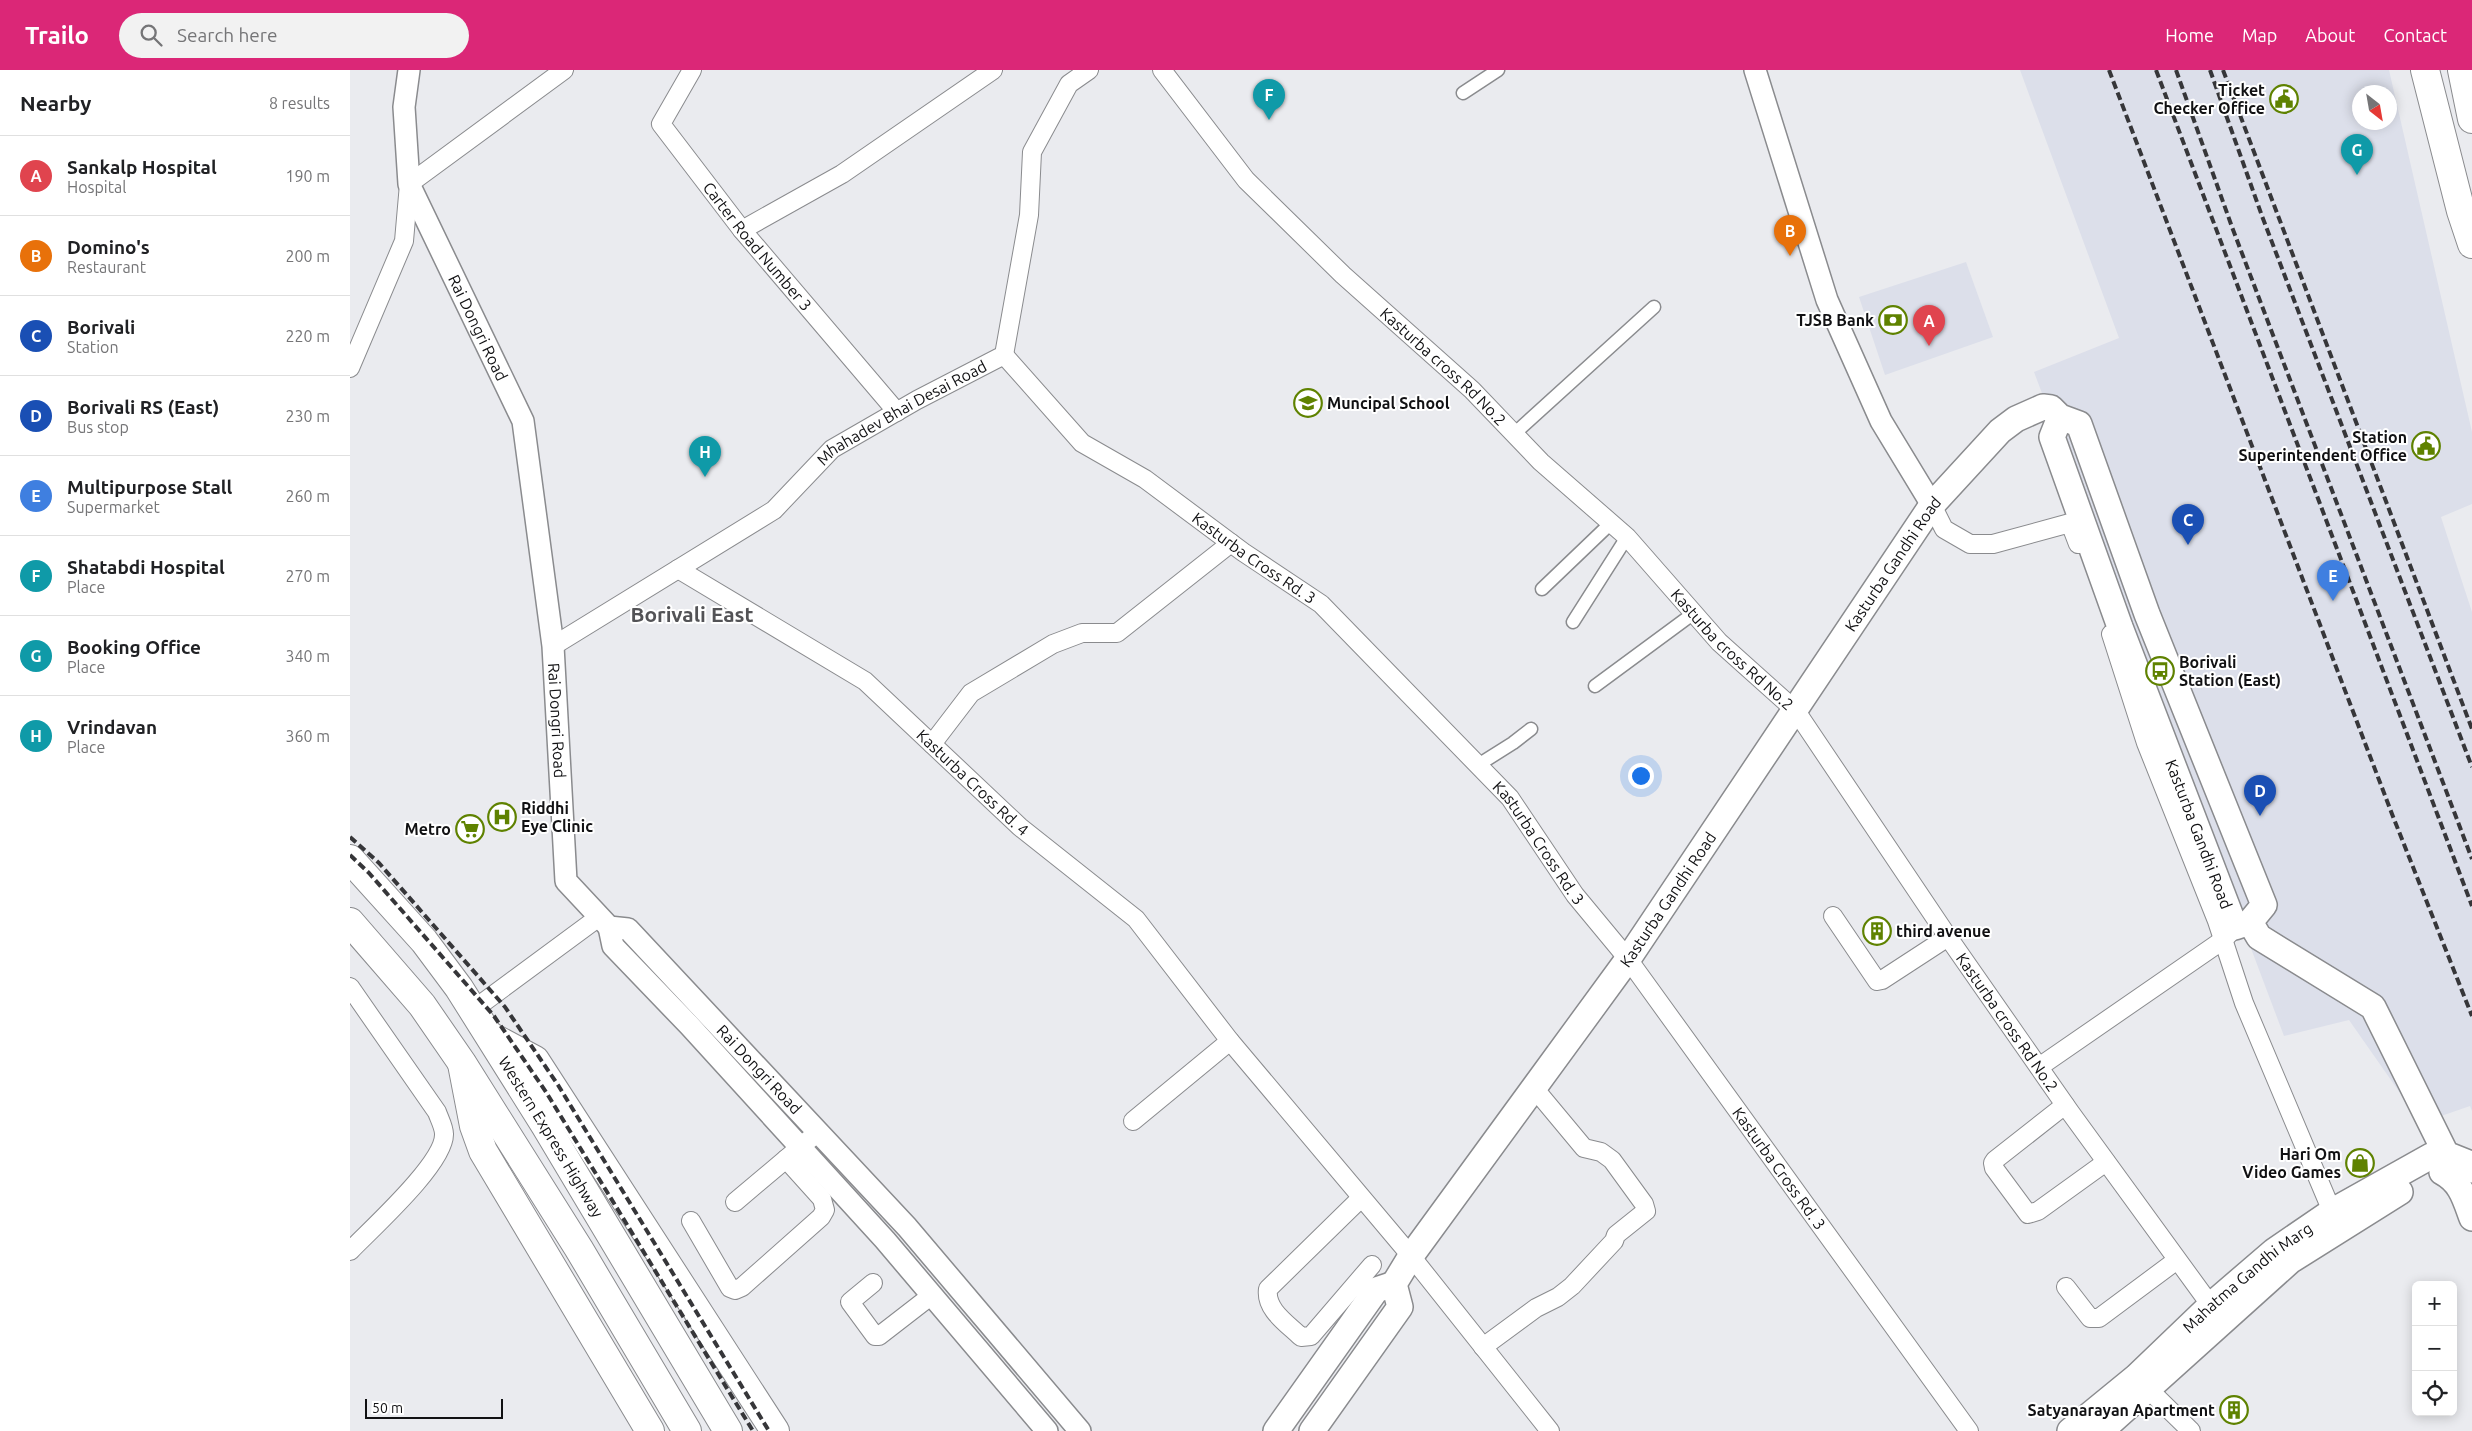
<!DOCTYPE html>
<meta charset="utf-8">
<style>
:root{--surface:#fff;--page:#f2f2f2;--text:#202124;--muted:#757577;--line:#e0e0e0;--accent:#db2777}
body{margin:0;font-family:Ubuntu,sans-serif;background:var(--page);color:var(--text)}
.controls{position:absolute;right:15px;bottom:15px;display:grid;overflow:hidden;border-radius:8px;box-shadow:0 2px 12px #0003}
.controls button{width:45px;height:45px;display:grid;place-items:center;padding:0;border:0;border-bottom:1px solid var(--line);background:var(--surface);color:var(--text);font:25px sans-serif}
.compass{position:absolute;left:2002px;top:15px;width:45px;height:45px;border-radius:50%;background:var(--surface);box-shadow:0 2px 12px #0003;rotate:149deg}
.scale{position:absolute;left:15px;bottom:12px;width:138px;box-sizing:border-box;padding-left:5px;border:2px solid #111113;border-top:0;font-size:14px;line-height:18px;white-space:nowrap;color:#111113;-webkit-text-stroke:4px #fff;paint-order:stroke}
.you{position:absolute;left:1290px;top:705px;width:18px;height:18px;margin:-12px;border:4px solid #fff;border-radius:50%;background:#1a73e8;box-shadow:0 0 0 8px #1a73e833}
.badge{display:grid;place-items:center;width:32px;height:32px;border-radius:50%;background:var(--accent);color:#fff;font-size:16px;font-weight:700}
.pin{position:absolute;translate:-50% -41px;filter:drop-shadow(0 1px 2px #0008)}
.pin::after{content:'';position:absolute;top:26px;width:18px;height:15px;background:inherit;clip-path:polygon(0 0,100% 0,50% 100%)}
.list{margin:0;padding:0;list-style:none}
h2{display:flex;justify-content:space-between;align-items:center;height:65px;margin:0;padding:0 20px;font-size:21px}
h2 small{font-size:16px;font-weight:400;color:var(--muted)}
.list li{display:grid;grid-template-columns:32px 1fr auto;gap:15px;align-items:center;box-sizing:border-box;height:80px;padding:0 20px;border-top:1px solid var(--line)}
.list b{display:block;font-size:19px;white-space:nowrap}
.list p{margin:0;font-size:16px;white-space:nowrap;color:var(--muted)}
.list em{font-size:16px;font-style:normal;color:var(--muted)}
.icon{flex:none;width:28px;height:28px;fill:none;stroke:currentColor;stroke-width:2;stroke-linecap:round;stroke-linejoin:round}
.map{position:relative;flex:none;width:2122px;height:1361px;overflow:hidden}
header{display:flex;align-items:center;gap:30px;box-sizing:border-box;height:70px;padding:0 25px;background:var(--accent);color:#fff}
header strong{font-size:24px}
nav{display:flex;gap:28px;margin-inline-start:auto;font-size:18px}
.search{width:350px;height:45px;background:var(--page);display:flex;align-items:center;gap:12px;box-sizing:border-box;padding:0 18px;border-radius:28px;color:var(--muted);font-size:19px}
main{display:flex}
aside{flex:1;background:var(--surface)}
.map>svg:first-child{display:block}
.built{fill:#dcdfea;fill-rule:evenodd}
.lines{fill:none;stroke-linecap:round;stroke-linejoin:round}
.pedestrian-casing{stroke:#8a8b8e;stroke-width:15}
.minor-casing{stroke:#8a8b8e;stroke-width:20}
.tertiary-casing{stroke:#8a8b8e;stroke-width:24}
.secondary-casing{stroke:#8a8b8e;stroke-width:28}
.primary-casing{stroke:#8a8b8e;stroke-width:30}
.trunk-casing{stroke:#8a8b8e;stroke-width:30}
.pedestrian{stroke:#fff;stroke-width:12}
.minor{stroke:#fff;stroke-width:18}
.tertiary{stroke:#fff;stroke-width:21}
.secondary{stroke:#fff;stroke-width:25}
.primary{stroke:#fff;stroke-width:28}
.trunk{stroke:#fff;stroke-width:28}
.rail{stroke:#363639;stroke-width:4;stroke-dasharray:8 4;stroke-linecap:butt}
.labels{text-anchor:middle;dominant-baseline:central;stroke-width:4;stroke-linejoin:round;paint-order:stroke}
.poi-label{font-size:16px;font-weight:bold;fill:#111113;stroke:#fff;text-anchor:end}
.street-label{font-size:16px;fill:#111113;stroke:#fff}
.district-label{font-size:21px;font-weight:bold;fill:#535356;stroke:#fff}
</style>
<header>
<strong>Trailo</strong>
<div class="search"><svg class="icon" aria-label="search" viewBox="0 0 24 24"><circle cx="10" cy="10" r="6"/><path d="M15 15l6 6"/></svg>Search here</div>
<nav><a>Home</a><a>Map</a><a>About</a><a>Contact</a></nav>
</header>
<main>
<aside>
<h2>Nearby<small>8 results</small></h2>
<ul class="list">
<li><span class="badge" style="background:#e0444e">A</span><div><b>Sankalp Hospital</b><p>Hospital</p></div><em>190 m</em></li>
<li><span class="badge" style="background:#e8710a">B</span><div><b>Domino's</b><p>Restaurant</p></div><em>200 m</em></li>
<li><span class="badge" style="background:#1a4fb4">C</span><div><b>Borivali</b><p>Station</p></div><em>220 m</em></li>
<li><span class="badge" style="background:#1a4fb4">D</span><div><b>Borivali RS (East)</b><p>Bus stop</p></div><em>230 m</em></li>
<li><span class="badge" style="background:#3f7fe0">E</span><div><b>Multipurpose Stall</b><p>Supermarket</p></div><em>260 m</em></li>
<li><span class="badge" style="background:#0f9aa8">F</span><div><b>Shatabdi Hospital</b><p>Place</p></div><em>270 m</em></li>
<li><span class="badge" style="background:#0f9aa8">G</span><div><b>Booking Office</b><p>Place</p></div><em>340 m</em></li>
<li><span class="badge" style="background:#0f9aa8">H</span><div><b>Vrindavan</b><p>Place</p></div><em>360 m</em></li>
</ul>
</aside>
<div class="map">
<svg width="2122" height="1361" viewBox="0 0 2122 1361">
<rect width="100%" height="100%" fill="#eaebef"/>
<g class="built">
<path d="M1670 0H2039L2122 362V434L2091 447 2122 542V1041L2120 1036 2071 1053 1999 950 1934 966 1684 302 1769 268ZM2010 22H2040V52H2010Z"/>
<polygon points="1616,192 1643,267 1535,305 1509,227"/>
</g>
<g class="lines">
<defs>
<g id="pedestrian">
<polyline points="1113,23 1148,0"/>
<polyline points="1164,364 1304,237"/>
<polyline points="1192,519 1261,453"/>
<polyline points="1223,552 1277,467"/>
<polyline points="1245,616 1344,543"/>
<polyline points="1128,695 1163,673 1181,659"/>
</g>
<g id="minor">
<path id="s1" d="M342 0 311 54 392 160 547 342"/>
<path id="s2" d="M812 0 896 110 993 205 1122 320 1191 392 1277 467 1369 572 1446 641 1598 867 1720 1042 1867 1244"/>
<polyline points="392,160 492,104 643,0"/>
<path id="s3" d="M654 285 732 373 795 409 893 482 971 534 1160 728 1225 825 1278 889 1619 1361"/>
<polyline points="0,298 54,171 59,114 214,0"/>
<polyline points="1582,435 1594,459 1620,474 1643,474 1720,453 1728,474"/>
<path id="s4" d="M328 499 515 611 670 757 786 849 880 971 1061 1186 1200 1361"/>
<polyline points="1761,564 1796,673 1867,851 1894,933 1986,1151"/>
<path id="s5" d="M203 576 424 440 482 379 567 330 654 285 679 145 682 82 719 14 739 0"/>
<polyline points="582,674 621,623 703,574 732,563 767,563 881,473"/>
<polyline points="1483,846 1527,911 1532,910 1598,867"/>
<path d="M0 917 87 1042C89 1048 94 1057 94 1064 95 1093 21 1159 0 1181"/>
<polyline points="123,940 249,847"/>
<polyline points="1689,997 1873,870 1880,863"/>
<polyline points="1715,1035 1645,1090 1643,1093 1644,1098 1678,1144 1688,1141 1756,1092"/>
<polyline points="783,1051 880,971"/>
<path d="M1011 1128 918 1219C915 1240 938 1254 951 1267L961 1266 1022 1195"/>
<polyline points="385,1132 468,1062"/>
<polyline points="341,1151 380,1218 385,1220 392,1217 471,1147 475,1140 472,1129 436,1089"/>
<polyline points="523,1213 500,1232 525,1266 529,1266 582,1225"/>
<polyline points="1716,1217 1740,1248 1749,1248 1827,1190"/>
<polyline points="1133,1277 1186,1238 1208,1227 1222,1216 1264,1171 1266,1165 1296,1141 1294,1134 1262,1090 1251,1082 1234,1078 1184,1018"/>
<polyline points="1790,1311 1841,1361"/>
</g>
<g id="tertiary">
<path id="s6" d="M59 0 54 37 59 114 173 351 203 576 216 811 259 857 278 859 557 1157 730 1361"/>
<polyline points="1405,0 1477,230 1531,351 1582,435"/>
<polyline points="259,857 263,876 339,955 535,1170 697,1361"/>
</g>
<g id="secondary">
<polyline points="1900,852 1909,867 2023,937 2096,1084 2116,1092 2122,1100"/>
<path d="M2092 1102C2111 1112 2115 1129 2122 1148"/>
<polyline points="926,1361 1026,1220 1044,1214"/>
<path id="s7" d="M962 1361 1050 1237 1044 1214 1061 1186 1278 889 1582 435 1650 361 1666 349 1693 337 1701 338 1710 347 1729 354 1797 544 1914 835 1900 852 1885 857 1770 557 1702 367 1710 347"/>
<path id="s8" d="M1720 1361 1786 1307 1860 1236 1924 1181 1981 1142 2081 1086 2096 1084"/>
<polyline points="1751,1361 1940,1191 2050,1122"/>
</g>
<g id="primary">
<polyline points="2075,0 2111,141 2122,174"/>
<polyline points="2112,0 2122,49"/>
<polyline points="140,966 185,990 425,1361"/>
<polyline points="112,994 124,1056 133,1081 300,1361"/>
</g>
<g id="trunk">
<path id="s9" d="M0 789 74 871 109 918 195 1055 378 1361"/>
<polyline points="0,852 72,935 112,993 229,1179 337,1361"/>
</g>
</defs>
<use href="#pedestrian" class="pedestrian-casing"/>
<use href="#minor" class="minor-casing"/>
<use href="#tertiary" class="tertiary-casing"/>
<use href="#secondary" class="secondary-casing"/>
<use href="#primary" class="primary-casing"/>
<use href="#trunk" class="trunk-casing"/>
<use href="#pedestrian" class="pedestrian"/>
<use href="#minor" class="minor"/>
<use href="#tertiary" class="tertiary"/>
<use href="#secondary" class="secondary"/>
<use href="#primary" class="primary"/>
<use href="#trunk" class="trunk"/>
<g class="rail">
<polyline points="1759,0 2042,744 2122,946"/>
<polyline points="1806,0 2122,836"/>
<polyline points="1826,0 1882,157 2122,789"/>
<polyline points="1860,0 1912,146 2122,697"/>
<polyline points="1873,0 2122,659"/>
<polyline points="0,767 29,793 155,937 208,1015 419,1361"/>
<polyline points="0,785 19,803 144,946 196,1022 403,1361"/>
</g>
</g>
<defs>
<symbol id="civic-ring" viewBox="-11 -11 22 22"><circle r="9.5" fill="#fff" stroke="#5f8200" stroke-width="1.5"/><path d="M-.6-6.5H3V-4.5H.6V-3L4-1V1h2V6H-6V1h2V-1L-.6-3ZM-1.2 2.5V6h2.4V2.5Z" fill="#5f8200"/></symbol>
<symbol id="bank-ring" viewBox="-11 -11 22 22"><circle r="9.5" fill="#fff" stroke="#5f8200" stroke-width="1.5"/><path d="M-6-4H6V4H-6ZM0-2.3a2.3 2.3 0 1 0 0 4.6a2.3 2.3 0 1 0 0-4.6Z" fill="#5f8200"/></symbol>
<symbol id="school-ring" viewBox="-11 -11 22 22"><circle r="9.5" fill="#fff" stroke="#5f8200" stroke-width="1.5"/><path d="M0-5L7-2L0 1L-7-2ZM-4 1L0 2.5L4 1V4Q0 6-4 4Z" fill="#5f8200"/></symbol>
<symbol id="bus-ring" viewBox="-11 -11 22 22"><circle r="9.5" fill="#fff" stroke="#5f8200" stroke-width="1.5"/><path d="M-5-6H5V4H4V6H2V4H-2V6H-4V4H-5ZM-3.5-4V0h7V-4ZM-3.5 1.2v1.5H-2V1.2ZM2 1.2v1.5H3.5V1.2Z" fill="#5f8200"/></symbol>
<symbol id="hospital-ring" viewBox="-11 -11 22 22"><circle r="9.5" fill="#fff" stroke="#5f8200" stroke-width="1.5"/><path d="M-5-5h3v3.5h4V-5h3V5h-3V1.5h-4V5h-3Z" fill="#5f8200"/></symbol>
<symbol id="supermarket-ring" viewBox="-11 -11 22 22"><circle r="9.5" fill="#fff" stroke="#5f8200" stroke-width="1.5"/><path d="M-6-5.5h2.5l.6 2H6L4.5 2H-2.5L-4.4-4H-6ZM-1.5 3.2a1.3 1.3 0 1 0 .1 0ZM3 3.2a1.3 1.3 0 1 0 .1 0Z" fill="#5f8200"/></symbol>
<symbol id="building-ring" viewBox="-11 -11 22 22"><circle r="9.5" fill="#fff" stroke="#5f8200" stroke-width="1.5"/><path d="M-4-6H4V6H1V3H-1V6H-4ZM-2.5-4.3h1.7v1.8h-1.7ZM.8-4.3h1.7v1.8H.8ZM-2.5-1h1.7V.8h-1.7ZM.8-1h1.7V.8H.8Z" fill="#5f8200"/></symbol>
<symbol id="shop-ring" viewBox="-11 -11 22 22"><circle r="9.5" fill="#fff" stroke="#5f8200" stroke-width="1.5"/><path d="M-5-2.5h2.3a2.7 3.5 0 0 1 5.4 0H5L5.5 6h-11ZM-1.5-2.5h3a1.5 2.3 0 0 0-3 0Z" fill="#5f8200"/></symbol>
</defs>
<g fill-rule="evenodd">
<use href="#civic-ring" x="1918" y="13" width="32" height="32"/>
<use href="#bank-ring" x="1527" y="234" width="32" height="32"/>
<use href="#school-ring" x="942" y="317" width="32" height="32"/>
<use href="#civic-ring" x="2060" y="360" width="32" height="32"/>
<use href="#bus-ring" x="1794" y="585" width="32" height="32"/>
<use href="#hospital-ring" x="136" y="731" width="32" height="32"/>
<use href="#supermarket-ring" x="104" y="743" width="32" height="32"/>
<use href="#building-ring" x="1511" y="845" width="32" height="32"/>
<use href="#shop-ring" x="1994" y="1077" width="32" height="32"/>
<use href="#building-ring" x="1868" y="1324" width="32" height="32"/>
</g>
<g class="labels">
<g class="poi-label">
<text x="1915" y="20">Ticket<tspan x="1915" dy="18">Checker Office</tspan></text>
<text x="1524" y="250">TJSB Bank</text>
<text x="977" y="333" text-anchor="start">Muncipal School</text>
<text x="2057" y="367">Station<tspan x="2057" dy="18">Superintendent Office</tspan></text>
<text x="1829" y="592" text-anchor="start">Borivali<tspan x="1829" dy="18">Station (East)</tspan></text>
<text x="171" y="738" text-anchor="start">Riddhi<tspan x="171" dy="18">Eye Clinic</tspan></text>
<text x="101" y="759">Metro</text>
<text x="1546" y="861" text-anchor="start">third avenue</text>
<text x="1991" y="1084">Hari Om<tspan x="1991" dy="18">Video Games</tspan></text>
<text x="1865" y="1340">Satyanarayan Apartment</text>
</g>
<g class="street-label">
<text stroke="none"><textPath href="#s1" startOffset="218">Carter Road Number 3</textPath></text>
<text stroke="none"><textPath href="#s6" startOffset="274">Rai Dongri Road</textPath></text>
<text stroke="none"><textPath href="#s2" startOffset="410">Kasturba cross Rd No.2</textPath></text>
<text stroke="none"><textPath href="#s5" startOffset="422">Mhahadev Bhai Desai Road</textPath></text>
<text stroke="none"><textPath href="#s3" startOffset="325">Kasturba Cross Rd. 3</textPath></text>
<text stroke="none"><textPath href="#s7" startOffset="1052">Kasturba Gandhi Road</textPath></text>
<text stroke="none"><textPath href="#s2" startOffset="815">Kasturba cross Rd No.2</textPath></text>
<text stroke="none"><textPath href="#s6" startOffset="679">Rai Dongri Road</textPath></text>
<text stroke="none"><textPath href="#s4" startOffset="366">Kasturba Cross Rd. 4</textPath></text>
<text transform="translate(1849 764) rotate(69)">Kasturba Gandhi Road</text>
<text stroke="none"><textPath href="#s3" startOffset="730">Kasturba Cross Rd. 3</textPath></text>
<text stroke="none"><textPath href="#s7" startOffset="648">Kasturba Gandhi Road</textPath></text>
<text stroke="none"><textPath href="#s2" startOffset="1280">Kasturba cross Rd No.2</textPath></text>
<text stroke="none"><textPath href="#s6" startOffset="1114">Rai Dongri Road</textPath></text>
<text stroke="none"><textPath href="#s9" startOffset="344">Western Express Highway</textPath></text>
<text stroke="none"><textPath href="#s3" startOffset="1135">Kasturba Cross Rd. 3</textPath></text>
<text stroke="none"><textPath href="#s8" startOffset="235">Mahatma Gandhi Marg</textPath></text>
</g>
<g class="district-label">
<text x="342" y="544">Borivali East</text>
</g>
</g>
</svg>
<div class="controls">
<button>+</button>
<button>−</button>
<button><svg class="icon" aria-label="locate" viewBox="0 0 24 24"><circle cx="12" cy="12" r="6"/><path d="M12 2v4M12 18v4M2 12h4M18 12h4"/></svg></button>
</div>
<svg class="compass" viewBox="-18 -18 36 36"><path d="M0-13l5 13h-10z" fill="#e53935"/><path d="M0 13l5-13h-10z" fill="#757577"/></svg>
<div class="scale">50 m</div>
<div class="you"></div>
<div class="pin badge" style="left:1579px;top:276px;background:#e0444e">A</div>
<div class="pin badge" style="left:1440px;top:186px;background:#e8710a">B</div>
<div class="pin badge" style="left:1838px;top:475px;background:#1a4fb4">C</div>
<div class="pin badge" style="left:1910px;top:746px;background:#1a4fb4">D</div>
<div class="pin badge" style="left:1983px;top:531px;background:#3f7fe0">E</div>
<div class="pin badge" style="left:919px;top:50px;background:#0f9aa8">F</div>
<div class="pin badge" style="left:2007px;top:105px;background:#0f9aa8">G</div>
<div class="pin badge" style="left:355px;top:407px;background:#0f9aa8">H</div>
</div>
</main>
